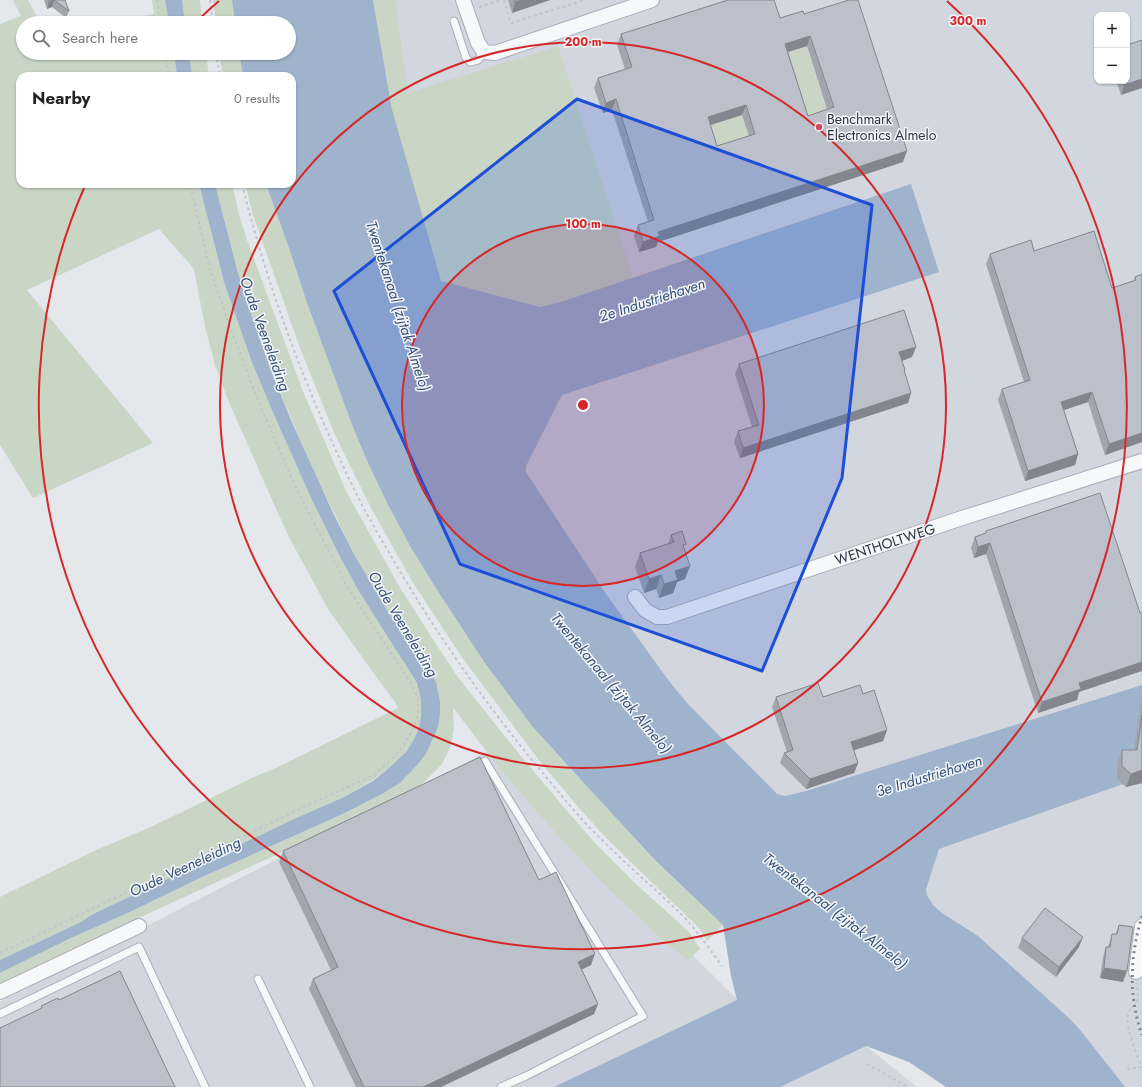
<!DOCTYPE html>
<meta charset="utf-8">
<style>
:root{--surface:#fff;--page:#f6f6f6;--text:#222;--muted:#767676;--line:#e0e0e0}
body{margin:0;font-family:Jost,sans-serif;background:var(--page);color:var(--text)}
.controls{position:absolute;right:12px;top:12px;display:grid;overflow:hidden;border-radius:8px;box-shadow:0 1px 3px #0004}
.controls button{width:36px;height:36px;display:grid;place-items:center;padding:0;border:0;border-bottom:1px solid var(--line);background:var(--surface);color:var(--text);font:20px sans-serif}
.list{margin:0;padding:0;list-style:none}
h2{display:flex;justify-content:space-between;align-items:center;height:52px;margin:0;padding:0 16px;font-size:17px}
h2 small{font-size:13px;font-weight:400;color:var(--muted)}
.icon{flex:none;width:22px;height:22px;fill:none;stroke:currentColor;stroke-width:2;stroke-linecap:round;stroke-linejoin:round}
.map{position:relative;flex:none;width:1142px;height:1087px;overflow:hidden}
.search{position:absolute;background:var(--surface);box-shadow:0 1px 3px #0004;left:16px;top:16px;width:280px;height:44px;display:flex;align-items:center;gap:10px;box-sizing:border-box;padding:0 14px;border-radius:22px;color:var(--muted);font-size:15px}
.panel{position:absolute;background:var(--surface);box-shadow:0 1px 3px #0004;left:16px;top:72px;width:280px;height:116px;border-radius:12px}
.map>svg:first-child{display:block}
.built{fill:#d2d6de;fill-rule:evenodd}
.green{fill:#c9d6c5}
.water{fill:#9fb4cc}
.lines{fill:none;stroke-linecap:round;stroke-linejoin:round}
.lane-casing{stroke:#a9aeb7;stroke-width:9}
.street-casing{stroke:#a9aeb7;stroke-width:16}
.path{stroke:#c2c5cb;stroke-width:2;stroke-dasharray:3 3;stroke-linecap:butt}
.lane{stroke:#f7f8fa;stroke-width:7}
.street{stroke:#f7f8fa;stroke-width:14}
.rail{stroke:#7d8696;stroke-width:3;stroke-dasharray:2 4;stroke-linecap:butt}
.wall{fill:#a1a5ae;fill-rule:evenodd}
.shaded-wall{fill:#83868d}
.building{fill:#bbc0ca;stroke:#83868d;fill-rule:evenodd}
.marked{fill:#1d4ed8;fill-opacity:0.2;stroke:#1d4ed8;stroke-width:3;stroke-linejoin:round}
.ring{fill:none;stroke:#d62828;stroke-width:2}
.poi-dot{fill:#d1495b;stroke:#f4f6f9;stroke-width:1.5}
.labels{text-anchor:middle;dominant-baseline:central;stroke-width:3;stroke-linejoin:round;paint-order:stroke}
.poi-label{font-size:14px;fill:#2b3445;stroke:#f4f6f9;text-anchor:start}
.street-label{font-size:14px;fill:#2b3445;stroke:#f4f6f9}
.water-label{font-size:15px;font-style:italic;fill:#34527a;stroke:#f4f6f9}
.centre{fill:#d62828;stroke:#f4f6f9;stroke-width:2}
.ring-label{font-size:12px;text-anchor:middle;font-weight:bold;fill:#d62828;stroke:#f4f6f9;stroke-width:3;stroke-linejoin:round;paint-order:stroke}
</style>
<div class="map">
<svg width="1142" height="1087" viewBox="0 0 1142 1087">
<rect width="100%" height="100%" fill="#e4e7ec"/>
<g class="built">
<path d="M386 0H1142V1087H1099L660 715 450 359 404 152ZM1097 15H1127V81H1097Z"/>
<polygon points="487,752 737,999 866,1046 917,1087 0,1087 0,1002 205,896"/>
</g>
<g class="green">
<polygon points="13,0 28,0 40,23 23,23 23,53 174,53 177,76 20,76 20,184 199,184 224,282 251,360 271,408 311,498 340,557 360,593 417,683 421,700 421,716 419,728 414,739 407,751 389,768 373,780 344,797 294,819 93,914 81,922 0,960 0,897 94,851 153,826 256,776 274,769 398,708 395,702 367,664 328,609 290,539 277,511 228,400 215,365 205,327 194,269 159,229 27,290 153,443 33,498 0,445 0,24 21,16"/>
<polygon points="152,0 165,0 169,23 106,23 154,14"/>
<polygon points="182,0 200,0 202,23 185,23"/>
<polygon points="213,0 232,0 235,23 216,23"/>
<polygon points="373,0 395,0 408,93 558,46 633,278 561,302 540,307 441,281 392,109"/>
<polygon points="806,47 829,117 805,126 782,55"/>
<polygon points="189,53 206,53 209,76 192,76"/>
<polygon points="219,53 239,53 243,76 223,76"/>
<polygon points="742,115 751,144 713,156 704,127"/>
<path d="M215 184H232L239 215 247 240 302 389 347 493 399 586 423 624 457 676 515 749 562 805 596 844 636 884 690 933 700 949 688 960C666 944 647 925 627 906 563 845 505 778 453 707L454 729 450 748 442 764 424 782 409 792 367 813 117 928 0 985V973L73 937 130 912 200 878 345 813 382 794 400 783 419 763 434 737 436 682 387 610 355 556 314 472 271 371 250 311 238 273Z"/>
<polygon points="245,184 266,184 291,254 307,303 368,463 387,503 410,546 435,587 459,624 532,726 593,793 655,860 723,925 707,941 699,928 608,840 579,808 538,759 461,656 412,581 370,506 335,435 319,395 300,348 253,215"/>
</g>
<g class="water">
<polygon points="165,0 182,0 185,23 169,23"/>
<polygon points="232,0 373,0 392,109 441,281 540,307 561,302 911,184 939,272 562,395 526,466 526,472 606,594 669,681 687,703 777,794 785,796 806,791 1142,685 1142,721 1126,783 939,849 926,889 927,895 933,905 942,913 978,936 1071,1020 1081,1031 1125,1087 946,1087 909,1062 866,1046 780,1087 554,1087 737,1000 731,976 723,925 655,860 593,793 532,726 485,663 435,587 410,546 387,503 368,463 353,427 307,303 291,254 266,184 292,184 292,76 243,76 239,53 289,53 289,23 235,23"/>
<polygon points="174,53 189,53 192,76 177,76"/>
<polygon points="199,184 215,184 238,273 250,311 271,371 291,420 334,515 355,556 387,610 436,682 440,701 440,714 438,727 427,752 419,763 400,783 382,794 345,813 200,878 130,912 73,937 0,973 0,960 81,922 93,914 294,819 344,797 373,781 389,768 407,751 414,739 419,728 421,716 421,700 417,683 360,593 340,557 311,498 271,408 251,360 224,282"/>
</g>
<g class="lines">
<defs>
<g id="lane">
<polyline points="454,21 466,58 470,62 478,60 484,52"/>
<polyline points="485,761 643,1016 526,1076 501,1087"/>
<polyline points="258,979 310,1087"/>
<polyline points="0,1014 139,947 205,1087"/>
</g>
<g id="street">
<polyline points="463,0 478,43 484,52 495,53 652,0"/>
<polyline points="635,597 645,610 657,617 667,617 962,518 1142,461"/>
<polyline points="1136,972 1142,926"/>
<polyline points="0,992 139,926"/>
</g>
</defs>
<use href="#lane" class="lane-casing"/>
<use href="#street" class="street-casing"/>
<g class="path">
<polyline points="157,0 160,23"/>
<polyline points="210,0 213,23"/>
<polyline points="504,0 511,23 585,0"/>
<polyline points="479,7 502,0"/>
<polyline points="165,53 169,76"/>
<polyline points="216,53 220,76"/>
<path d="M242 184C268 289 306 390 353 487 367 516 384 544 401 573 444 645 493 714 547 778 565 800 583 822 603 841 630 868 659 892 685 918 699 933 710 950 722 966"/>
<polyline points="0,953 308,805 374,775 390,761 404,745 413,729 418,713 418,698 412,685 348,588 297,490 262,410 231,330 209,266 190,184"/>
<polyline points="867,1064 908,1087"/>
<path d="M1127 1069 1141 1067C1137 1053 1125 1028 1128 1015 1129 1009 1134 1006 1137 1002L1138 992 1136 983"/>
</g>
<use href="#lane" class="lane"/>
<use href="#street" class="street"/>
<path class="rail" d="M1142 916C1130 955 1128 996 1142 1035"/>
</g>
<g class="wall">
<polygon points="44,0 65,0 69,11 66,18 52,7 47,9"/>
<polygon points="508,0 550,0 512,13"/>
<path d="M804 14 903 162 658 242 656 247 639 252 634 236 638 225 648 222 612 110 603 113 594 88 598 78 625 69 617 45 621 34 780 18ZM807 46 827 109 808 116 788 52ZM742 115 749 136 717 146 710 125Z"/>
<polygon points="1116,81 1127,81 1121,95"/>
<polygon points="1034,251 1112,288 1134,281 1135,277 1142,274 1142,442 1105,455 1088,402 1064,410 1078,454 1075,465 1025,481 998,400 1002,389 1024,382 986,264 990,254"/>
<polygon points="916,347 912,357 902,361 905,370 904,371 911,393 908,403 740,458 734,442 738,431 752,427 735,374 739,364"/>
<polygon points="986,531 1079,692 1077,700 1038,713 986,554 974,558 971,548 975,537 985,534"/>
<polygon points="671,535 685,549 685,579 677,582 673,593 659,598 656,589 644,593 635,567 640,553 668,544"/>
<polygon points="776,697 823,697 887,730 883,741 854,750 858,763 854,773 806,789 780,763 784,753 787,752 772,707"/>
<polygon points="1142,697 1142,783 1126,787 1117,779 1117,764 1122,750 1134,750 1141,700"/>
<polygon points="283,851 539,880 591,965 582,969 594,1014 441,1087 356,1087 309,989 313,979 331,970 279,862"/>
<polygon points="1119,925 1123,982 1100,978 1103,957 1106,947 1108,947 1109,944 1112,934 1116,934"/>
<polygon points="1022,938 1079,947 1056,977 1018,948"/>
</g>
<g class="shaded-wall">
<polygon points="54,0 52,7 47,9 49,2"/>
<polygon points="522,0 550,0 512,13 515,2"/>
<polygon points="810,36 807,46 781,54 785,44"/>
<polygon points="1142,79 1142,88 1121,95 1124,85"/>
<polygon points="616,99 612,110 603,113 606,103"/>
<polygon points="746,105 742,115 704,127 708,117"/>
<polygon points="907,151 903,162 658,242 656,247 639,252 643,242 658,232"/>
<polygon points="916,347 912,357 896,363 899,352"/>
<polygon points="1092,392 1088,402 1058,412 1061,402"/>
<polygon points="911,393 908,403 740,458 743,448"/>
<polygon points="1142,433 1142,442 1105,455 1109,444"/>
<polygon points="1078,454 1075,465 1025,481 1028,471"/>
<polygon points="990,543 986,554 974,558 978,547"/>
<polygon points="690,566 685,579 677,582 673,593 659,598 664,584 675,571"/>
<polygon points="661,575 656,589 644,593 649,579"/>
<polygon points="1142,662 1142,671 1079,692 1077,700 1038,713 1042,702 1079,683"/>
<polygon points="887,730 883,741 848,752 851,742"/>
<polygon points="858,763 854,773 806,789 810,779"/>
<polygon points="1142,770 1142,783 1126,787 1131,774"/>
<polygon points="1083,937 1079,947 1056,977 1059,967"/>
<polygon points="595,954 591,965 575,973 578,962"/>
<polygon points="1104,968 1127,971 1123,982 1100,978"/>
<polygon points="598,1004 594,1014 441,1087 423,1087"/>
</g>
<g class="building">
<polygon points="49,0 65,0 69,11 54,0 49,2"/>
<polygon points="515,0 522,0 515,2"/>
<path d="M728 0H774L780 18 803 11 804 14 849 0H858L907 151 658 232 660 236 643 242 638 225 654 220 616 99 606 103 598 78 632 67 621 34ZM810 36 834 107 808 116 785 44ZM746 105 755 134 717 146 708 117Z"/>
<polygon points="1142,40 1142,79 1124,85 1123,81 1127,81 1127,45"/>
<polygon points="1094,231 1112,288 1136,280 1135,277 1142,274 1142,433 1109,444 1092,392 1061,402 1078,454 1028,471 1002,389 1030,380 990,254 1031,240 1034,251"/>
<polygon points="904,310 916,347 899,352 905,370 904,370 911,393 743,448 738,431 759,425 739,364"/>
<polygon points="1100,493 1140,613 1142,612 1142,662 1079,683 1081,689 1042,702 990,543 978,547 975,537 986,533 986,531"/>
<polygon points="682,531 686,544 683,545 690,566 675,571 678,580 664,584 661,575 649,579 640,553 674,542 671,535"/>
<polygon points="818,683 823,697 860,685 863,694 874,690 887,730 851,742 858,763 810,779 784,753 793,750 776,697"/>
<polygon points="1142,715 1142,770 1131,774 1122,766 1122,750 1137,750"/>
<polygon points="480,757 539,880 556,872 595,954 578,962 598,1004 423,1087 364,1087 313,979 338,967 283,851"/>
<polygon points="1045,908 1083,937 1059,967 1022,938"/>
<polygon points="1119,925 1133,927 1127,971 1104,968 1106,947 1110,947 1112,934 1117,934"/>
<polygon points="120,971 175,1087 0,1087 0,1028 42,1008 41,1006 58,998 59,1000"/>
</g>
<path class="marked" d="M577 99 872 205 842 478 762 671 460 564 334 291Z"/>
<circle cx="583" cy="405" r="181" fill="#d62828" fill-opacity=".12"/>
<g class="ring">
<circle cx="583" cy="405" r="181"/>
<circle cx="583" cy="405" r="363"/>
<path d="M198 20A544 544 0 0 1 219 1M947 1A544 544 0 1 1 84 188"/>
</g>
<circle class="poi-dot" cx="819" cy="127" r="4"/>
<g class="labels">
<g class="poi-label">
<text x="827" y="119">Benchmark<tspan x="827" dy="16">Electronics Almelo</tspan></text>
</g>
<g class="street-label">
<text transform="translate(885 544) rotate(-18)">WENTHOLTWEG</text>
</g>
<g class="water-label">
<text transform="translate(652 300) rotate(-18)">2e Industriehaven</text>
<text transform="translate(398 306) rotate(72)">Twentekanaal (zijtak Almelo)</text>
<text transform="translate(265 334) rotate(70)">Oude Veeneleiding</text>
<text transform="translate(403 624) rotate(59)">Oude Veeneleiding</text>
<text transform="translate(611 683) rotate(50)">Twentekanaal (zijtak Almelo)</text>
<text transform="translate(929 776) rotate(-17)">3e Industriehaven</text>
<text transform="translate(185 867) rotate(-25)">Oude Veeneleiding</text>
<text transform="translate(835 911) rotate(38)">Twentekanaal (zijtak Almelo)</text>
</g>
</g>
<circle cx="583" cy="405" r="6" class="centre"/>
<g class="ring-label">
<text x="968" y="25">300 m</text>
<text x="583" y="46">200 m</text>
<text x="583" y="228">100 m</text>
</g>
</svg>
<div class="controls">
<button>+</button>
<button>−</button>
</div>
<div class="search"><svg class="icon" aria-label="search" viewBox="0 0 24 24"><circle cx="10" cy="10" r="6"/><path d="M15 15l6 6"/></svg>Search here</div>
<section class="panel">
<h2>Nearby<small>0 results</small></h2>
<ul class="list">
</ul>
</section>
</div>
